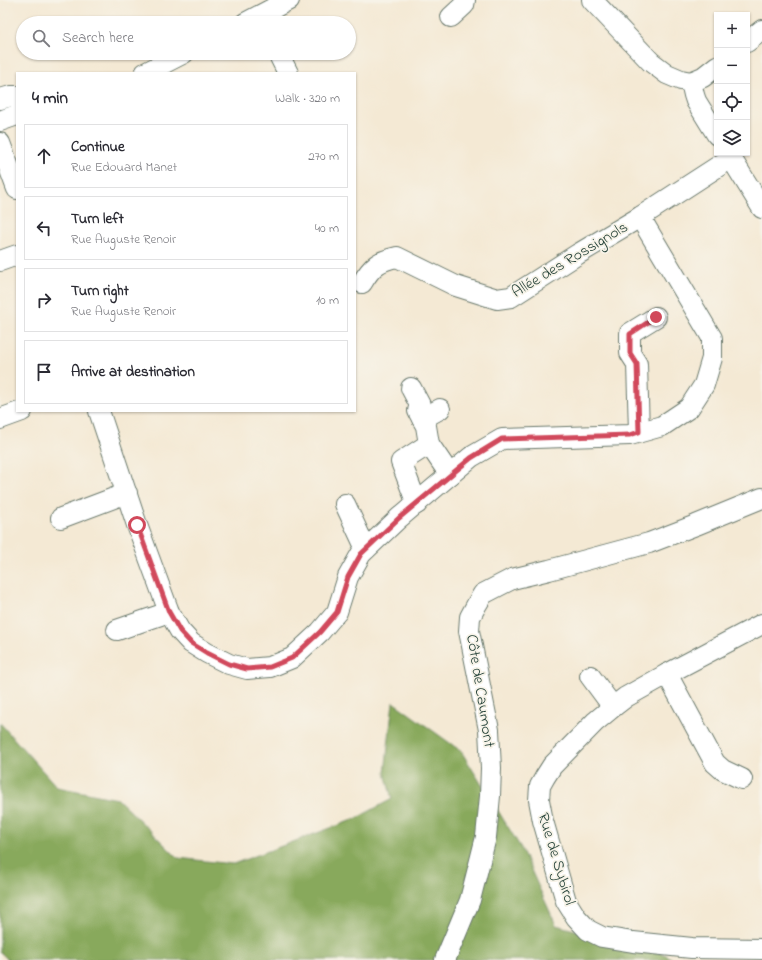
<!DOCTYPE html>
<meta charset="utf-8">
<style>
:root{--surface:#fff;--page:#f2f2f3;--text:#2b2b33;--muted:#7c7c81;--line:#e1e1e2}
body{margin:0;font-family:"Indie Flower",sans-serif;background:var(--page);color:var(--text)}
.controls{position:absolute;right:12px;top:12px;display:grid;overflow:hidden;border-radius:0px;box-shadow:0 1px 3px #0004}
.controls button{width:36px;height:36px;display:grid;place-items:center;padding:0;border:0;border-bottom:1px solid var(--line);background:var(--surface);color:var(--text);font:20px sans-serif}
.stop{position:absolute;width:12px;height:12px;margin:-9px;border:3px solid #d1495b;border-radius:50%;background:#fff}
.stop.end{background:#d1495b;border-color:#fff;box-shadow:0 1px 4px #0008}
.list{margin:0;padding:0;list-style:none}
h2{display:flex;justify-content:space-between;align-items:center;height:52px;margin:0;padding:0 16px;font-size:17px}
h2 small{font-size:13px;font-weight:400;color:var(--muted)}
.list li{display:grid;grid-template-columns:26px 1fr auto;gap:12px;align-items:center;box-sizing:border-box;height:64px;margin:0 8px 8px;padding:0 8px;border:1px solid var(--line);border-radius:0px}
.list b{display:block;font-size:15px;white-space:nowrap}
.list p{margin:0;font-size:13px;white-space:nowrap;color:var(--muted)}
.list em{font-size:13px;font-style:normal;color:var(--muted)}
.icon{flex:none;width:22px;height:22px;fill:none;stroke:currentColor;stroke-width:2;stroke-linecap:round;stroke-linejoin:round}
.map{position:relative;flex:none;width:762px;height:960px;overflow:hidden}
.search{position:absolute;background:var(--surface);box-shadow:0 1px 3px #0004;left:16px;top:16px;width:340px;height:44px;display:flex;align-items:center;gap:10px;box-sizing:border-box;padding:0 14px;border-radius:22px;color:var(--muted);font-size:15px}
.panel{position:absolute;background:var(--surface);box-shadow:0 1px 3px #0004;left:16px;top:72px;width:340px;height:340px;border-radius:0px}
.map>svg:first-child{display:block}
.forest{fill:#88a95c;stroke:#547348}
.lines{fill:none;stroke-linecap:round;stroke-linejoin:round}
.minor-casing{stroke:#6a796c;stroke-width:22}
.minor{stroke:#fff;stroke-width:20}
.route{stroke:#d1495b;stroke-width:5}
.labels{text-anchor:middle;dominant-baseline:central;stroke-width:3.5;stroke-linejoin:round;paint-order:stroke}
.street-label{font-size:16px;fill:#1f3d34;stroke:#f7f3e8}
</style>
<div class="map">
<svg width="762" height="960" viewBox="0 0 762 960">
<rect width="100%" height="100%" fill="#f7f3e8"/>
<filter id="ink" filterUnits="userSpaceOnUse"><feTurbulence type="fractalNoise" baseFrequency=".025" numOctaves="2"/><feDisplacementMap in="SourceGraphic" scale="8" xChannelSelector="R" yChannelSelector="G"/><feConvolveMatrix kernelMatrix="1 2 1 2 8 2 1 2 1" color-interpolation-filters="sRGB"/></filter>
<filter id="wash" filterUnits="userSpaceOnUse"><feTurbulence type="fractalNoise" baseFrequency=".012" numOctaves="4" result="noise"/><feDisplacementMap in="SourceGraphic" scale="16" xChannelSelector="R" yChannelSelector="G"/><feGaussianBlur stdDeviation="0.9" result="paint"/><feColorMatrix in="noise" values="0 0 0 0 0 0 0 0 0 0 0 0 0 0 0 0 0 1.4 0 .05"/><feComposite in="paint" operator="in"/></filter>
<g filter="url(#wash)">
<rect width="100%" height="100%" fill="#f4e9d4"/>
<polygon class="forest" points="393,702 461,751 521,848 556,925 664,954 674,960 8,960 0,952 0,723 57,787 118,799 178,858 233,864 355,819 392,799 385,773"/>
</g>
<g filter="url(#ink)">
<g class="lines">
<defs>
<g id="minor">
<polyline points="592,0 651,62 667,74 681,80 691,82"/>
<polyline points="451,17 464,5 465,0"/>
<polyline points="245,23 289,0"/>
<polyline points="747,42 762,30"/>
<polyline points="278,53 288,73"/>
<polyline points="145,73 184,53"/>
<polyline points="691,82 694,95 696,101 717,135"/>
<polyline points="691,82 703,77 717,66"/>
<polyline points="0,99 11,96 17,96"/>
<polyline points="0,121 17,115"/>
<polyline points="0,143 17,189"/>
<polyline points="728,153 762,208"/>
<polyline points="0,261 17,255"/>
<path d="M362 283C372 266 378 261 397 257L456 286 497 299 511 297 578 254 640 217 731 158"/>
<polyline points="411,388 420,405 418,411 426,426 429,444 450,475"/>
<polyline points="99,411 137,525 169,612 180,631 191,643 207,653 229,664 247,669 270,667 292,658 320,632 337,612 348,577 361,554 399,518 471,457 502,439 630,435 662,426 689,408 704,385 712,358 712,338 640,217"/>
<polyline points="0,419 22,411"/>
<polyline points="422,419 440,409"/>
<polyline points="639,432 637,364 630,353 630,333 656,317"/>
<polyline points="345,504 366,549"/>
<polyline points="417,504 401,462 429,444"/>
<polyline points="61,518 127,493"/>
<polyline points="762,624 667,674 626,697 613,707 595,722 552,766 545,777 540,786 539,800 543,821 566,901 576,917 588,930 602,937 633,942 692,948 762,949"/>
<polyline points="117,630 169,612"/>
<polyline points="667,674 715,763 723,770 742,779"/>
<polyline points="590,676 613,707"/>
<polyline points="445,960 470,900 486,837 490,796 491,768 489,730 469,631 470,617 477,604 483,594 512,579 549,570 649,543 696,525 762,498"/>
</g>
</defs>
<use href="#minor" class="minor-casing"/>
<use href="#minor" class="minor"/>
</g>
</g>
<g class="lines" filter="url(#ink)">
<polyline class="route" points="137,525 169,612 180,631 191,643 207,653 229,664 247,669 270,667 292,658 320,632 337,612 348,577 361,554 399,518 471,458 502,439 630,435 639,432 637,364 630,353 630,334 656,317"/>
</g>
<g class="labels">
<g class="street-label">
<text transform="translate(570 260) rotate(-31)">Allée des Rossignols</text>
<text transform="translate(480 691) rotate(81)">Côte de Caumont</text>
<text transform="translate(556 859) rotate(73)">Rue de Sybirol</text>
</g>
</g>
</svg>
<div class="controls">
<button>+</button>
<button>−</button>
<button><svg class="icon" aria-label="locate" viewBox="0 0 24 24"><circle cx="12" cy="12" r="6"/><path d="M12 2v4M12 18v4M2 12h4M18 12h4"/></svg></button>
<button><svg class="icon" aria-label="layers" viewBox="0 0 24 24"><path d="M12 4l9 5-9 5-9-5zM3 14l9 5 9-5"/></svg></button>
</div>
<div class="stop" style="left:137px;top:525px"></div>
<div class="stop end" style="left:656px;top:317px"></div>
<div class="search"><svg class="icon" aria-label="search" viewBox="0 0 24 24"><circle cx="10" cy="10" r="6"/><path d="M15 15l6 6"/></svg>Search here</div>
<section class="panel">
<h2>4 min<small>Walk · 320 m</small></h2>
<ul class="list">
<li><svg class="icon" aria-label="ahead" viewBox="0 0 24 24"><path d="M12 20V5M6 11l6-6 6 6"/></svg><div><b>Continue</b><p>Rue Edouard Manet</p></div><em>270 m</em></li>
<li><svg class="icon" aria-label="left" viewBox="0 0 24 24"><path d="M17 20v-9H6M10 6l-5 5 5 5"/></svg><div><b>Turn left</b><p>Rue Auguste Renoir</p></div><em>40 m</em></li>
<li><svg class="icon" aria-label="right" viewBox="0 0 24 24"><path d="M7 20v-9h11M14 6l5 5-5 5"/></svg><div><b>Turn right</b><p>Rue Auguste Renoir</p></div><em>10 m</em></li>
<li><svg class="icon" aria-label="arrive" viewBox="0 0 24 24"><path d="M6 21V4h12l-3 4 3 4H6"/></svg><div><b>Arrive at destination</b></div></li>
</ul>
</section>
</div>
